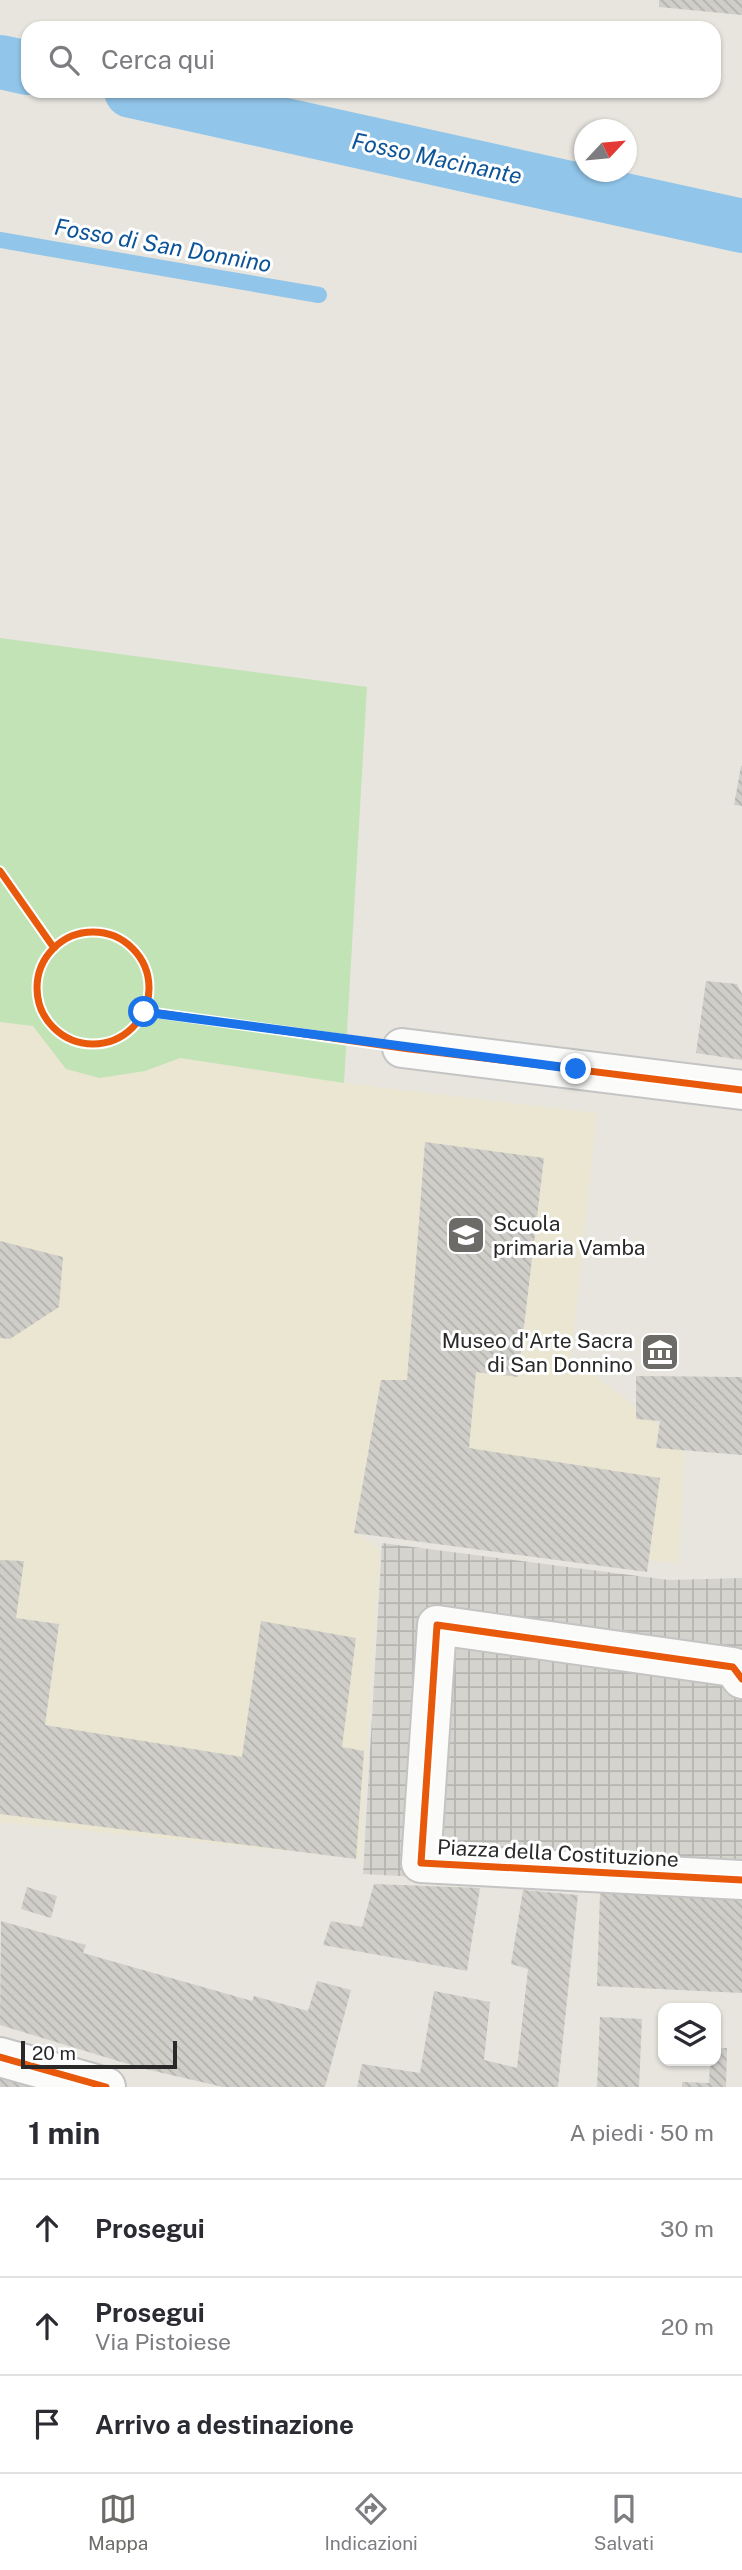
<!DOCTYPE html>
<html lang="it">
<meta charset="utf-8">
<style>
:root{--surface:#fff;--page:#f7f7f7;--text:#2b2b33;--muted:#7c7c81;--line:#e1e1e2;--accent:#6c6b68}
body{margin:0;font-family:"Public Sans",sans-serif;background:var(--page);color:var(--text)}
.controls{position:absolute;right:21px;bottom:21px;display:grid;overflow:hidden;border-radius:14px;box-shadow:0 2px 5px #0004}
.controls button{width:63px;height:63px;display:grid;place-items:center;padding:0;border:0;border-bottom:2px solid var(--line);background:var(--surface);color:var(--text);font:35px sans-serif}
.compass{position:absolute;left:574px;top:119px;width:63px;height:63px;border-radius:50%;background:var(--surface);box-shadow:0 2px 5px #0004;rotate:64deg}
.scale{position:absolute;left:21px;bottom:18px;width:156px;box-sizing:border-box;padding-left:7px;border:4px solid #292929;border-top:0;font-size:19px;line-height:24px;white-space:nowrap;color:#292929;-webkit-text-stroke:5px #fff;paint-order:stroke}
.stop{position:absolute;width:21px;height:21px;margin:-16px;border:5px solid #1a73e8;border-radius:50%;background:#fff}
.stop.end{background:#1a73e8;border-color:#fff;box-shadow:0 2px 7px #0008}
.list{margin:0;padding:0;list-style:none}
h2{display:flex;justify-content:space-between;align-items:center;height:91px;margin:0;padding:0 28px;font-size:30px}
h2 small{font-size:23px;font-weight:400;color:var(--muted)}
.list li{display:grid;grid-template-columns:46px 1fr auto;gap:21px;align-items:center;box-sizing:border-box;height:98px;padding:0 28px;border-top:2px solid var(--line)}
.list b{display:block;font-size:26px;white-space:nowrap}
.list p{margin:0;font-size:23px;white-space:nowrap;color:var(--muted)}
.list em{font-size:23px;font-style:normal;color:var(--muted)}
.icon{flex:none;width:38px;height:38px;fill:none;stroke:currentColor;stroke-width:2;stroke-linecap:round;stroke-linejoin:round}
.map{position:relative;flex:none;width:742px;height:2087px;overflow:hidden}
.search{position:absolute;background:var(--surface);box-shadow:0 2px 5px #0004;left:21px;right:21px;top:21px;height:77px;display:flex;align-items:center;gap:18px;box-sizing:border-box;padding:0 24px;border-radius:21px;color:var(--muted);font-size:26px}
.sheet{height:385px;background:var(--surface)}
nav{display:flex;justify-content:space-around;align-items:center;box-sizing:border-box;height:98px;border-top:2px solid var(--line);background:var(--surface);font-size:19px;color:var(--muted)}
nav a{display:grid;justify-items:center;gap:4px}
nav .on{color:var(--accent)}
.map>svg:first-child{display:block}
.education{fill:#eae6d2}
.park{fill:#c2e3b6}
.plaza{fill:url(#plaza-grid)}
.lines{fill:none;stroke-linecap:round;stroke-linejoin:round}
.stream{stroke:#91c5e9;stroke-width:16}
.canal{stroke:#91c5e9;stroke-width:54}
.building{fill:url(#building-back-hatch)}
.minor-casing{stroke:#c4c4c4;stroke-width:42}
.minor{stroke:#fbfbfa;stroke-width:38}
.cycleway-casing{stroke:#fff;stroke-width:11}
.cycleway{stroke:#e8590c;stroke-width:7}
.route{stroke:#1a73e8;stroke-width:9}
.labels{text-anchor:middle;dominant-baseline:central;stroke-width:6;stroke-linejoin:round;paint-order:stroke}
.poi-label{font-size:21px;fill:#292929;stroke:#fff;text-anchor:start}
.street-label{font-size:21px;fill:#292929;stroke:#fff}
.water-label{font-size:23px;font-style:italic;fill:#0d5398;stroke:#fff}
</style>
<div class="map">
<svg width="742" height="2087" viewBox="0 0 742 2087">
<defs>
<pattern id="plaza-grid" width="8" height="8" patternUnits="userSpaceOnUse" patternTransform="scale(1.75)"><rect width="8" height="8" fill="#d5d3cd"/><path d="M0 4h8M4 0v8" fill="none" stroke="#b7b5b0"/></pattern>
<pattern id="building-back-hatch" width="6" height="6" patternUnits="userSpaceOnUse" patternTransform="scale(1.75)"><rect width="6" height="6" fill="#d0cec9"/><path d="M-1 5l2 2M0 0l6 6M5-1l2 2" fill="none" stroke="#b3b1ad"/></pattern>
</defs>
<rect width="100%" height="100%" fill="#e7e5de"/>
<polygon class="education" points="0,1022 33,1025 66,1069 145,1071 180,1058 344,1083 597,1113 571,1358 685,1444 679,1563 356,1533 380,1549 360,1858 0,1822"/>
<polygon class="park" points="0,638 367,687 344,1083 180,1058 145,1071 100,1078 66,1069 33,1026 0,1022"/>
<polygon class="plaza" points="382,1543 669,1580 742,1578 742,1895 363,1874"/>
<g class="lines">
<polyline class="stream" points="0,240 319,295"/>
<g class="canal">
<polyline points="0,62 28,68"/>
<polyline points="131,91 742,226"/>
</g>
</g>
<g class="building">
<polygon points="659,0 742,0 742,15 659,7"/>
<polygon points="741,766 742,766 742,806 734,805"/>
<polygon points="706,981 737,984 742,994 742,1060 696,1053"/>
<polygon points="425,1142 544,1158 518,1377 476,1372 469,1448 660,1478 647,1572 354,1533 381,1380 407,1380"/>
<polygon points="0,1241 63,1257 59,1307 10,1339 0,1338"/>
<polygon points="636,1376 742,1377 742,1455 656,1448 660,1421 636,1419"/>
<polygon points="0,1560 24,1561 16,1618 59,1624 45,1725 242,1757 261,1621 356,1638 342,1747 364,1751 356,1859 0,1814"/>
<polygon points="374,1884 480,1888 467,1971 323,1945 331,1921 362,1927"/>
<polygon points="27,1887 57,1896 51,1918 21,1909"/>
<polygon points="523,1890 578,1895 558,2087 357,2087 362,2064 420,2073 434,1991 490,2002 484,2060 517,2068 528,1969 511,1964"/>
<polygon points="600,1893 742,1899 742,1993 597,1986"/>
<polygon points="1,1921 86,1945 83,1953 252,2001 254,1996 308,2011 317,1981 351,1990 325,2087 223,2087 141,2068 0,2025"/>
<polygon points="600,2017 642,2019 639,2087 597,2087"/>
<polygon points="716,2048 727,2048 726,2087 682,2087 682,2082 709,2083 710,2061 716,2061"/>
<polygon points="0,2075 30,2083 29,2087 0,2087"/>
</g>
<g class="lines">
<defs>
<g id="minor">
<polyline points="402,1048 742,1090"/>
<polyline points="742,1679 733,1667 437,1625 421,1863 742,1880"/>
<polyline points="0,2057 106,2087"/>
</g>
</defs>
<use href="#minor" class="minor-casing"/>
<use href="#minor" class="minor"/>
<defs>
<g id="cycleway">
<polyline points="0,871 54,948"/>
<circle cx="93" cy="988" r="56"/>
<polyline points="144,1011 402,1048 742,1090"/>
<polyline points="742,1679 733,1667 437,1625 421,1863 742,1880"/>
<polyline points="0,2057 106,2087"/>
</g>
</defs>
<use href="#cycleway" class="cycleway-casing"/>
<use href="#cycleway" class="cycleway"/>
</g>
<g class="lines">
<polyline class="route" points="144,1012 576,1069"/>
</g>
<defs>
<symbol id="school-square" viewBox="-11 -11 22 22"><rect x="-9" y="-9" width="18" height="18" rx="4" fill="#6c6b68" stroke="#fff"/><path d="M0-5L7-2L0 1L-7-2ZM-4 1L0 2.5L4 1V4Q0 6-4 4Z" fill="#fff"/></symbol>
<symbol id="museum-square" viewBox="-11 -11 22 22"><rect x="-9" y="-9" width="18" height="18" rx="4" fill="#6c6b68" stroke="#fff"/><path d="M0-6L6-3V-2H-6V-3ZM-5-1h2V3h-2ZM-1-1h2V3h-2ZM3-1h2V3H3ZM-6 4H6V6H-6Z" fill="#fff"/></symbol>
</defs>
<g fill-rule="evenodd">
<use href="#school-square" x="444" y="1213" width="44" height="44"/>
<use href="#museum-square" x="638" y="1330" width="44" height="44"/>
</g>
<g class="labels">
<g class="poi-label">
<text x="493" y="1223">Scuola<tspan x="493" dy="24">primaria Vamba</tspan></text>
<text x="633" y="1340" text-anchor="end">Museo d'Arte Sacra<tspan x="633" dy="24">di San Donnino</tspan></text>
</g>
<g class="street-label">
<text transform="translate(558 1853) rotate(3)">Piazza della Costituzione</text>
</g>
<g class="water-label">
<text transform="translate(437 158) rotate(12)">Fosso Macinante</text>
<text transform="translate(163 245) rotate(10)">Fosso di San Donnino</text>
</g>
</g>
</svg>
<div class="controls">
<button><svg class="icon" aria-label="layers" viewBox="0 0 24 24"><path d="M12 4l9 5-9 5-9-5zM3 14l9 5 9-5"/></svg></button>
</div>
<svg class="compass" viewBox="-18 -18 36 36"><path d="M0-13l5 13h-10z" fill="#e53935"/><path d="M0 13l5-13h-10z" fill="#7c7c81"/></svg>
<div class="scale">20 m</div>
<div class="stop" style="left:144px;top:1012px"></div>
<div class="stop end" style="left:576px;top:1069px"></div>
<div class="search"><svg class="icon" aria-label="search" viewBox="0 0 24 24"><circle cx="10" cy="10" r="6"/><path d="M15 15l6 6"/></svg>Cerca qui</div>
</div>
<section class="sheet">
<h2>1 min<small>A piedi · 50 m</small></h2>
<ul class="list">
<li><svg class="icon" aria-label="ahead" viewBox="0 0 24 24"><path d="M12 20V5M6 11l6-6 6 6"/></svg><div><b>Prosegui</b></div><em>30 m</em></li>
<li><svg class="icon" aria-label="ahead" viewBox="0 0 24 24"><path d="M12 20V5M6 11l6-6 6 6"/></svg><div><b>Prosegui</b><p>Via Pistoiese</p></div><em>20 m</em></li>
<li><svg class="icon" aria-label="arrive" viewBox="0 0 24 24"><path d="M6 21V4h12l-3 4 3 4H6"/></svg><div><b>Arrivo a destinazione</b></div></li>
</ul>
</section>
<nav>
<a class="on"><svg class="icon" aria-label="map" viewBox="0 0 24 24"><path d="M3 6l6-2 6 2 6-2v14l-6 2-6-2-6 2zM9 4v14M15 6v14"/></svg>Mappa</a>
<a><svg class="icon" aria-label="directions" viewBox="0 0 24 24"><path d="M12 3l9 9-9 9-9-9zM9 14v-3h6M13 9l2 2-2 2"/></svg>Indicazioni</a>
<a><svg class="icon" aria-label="saved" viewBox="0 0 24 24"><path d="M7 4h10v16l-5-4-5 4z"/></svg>Salvati</a>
</nav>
